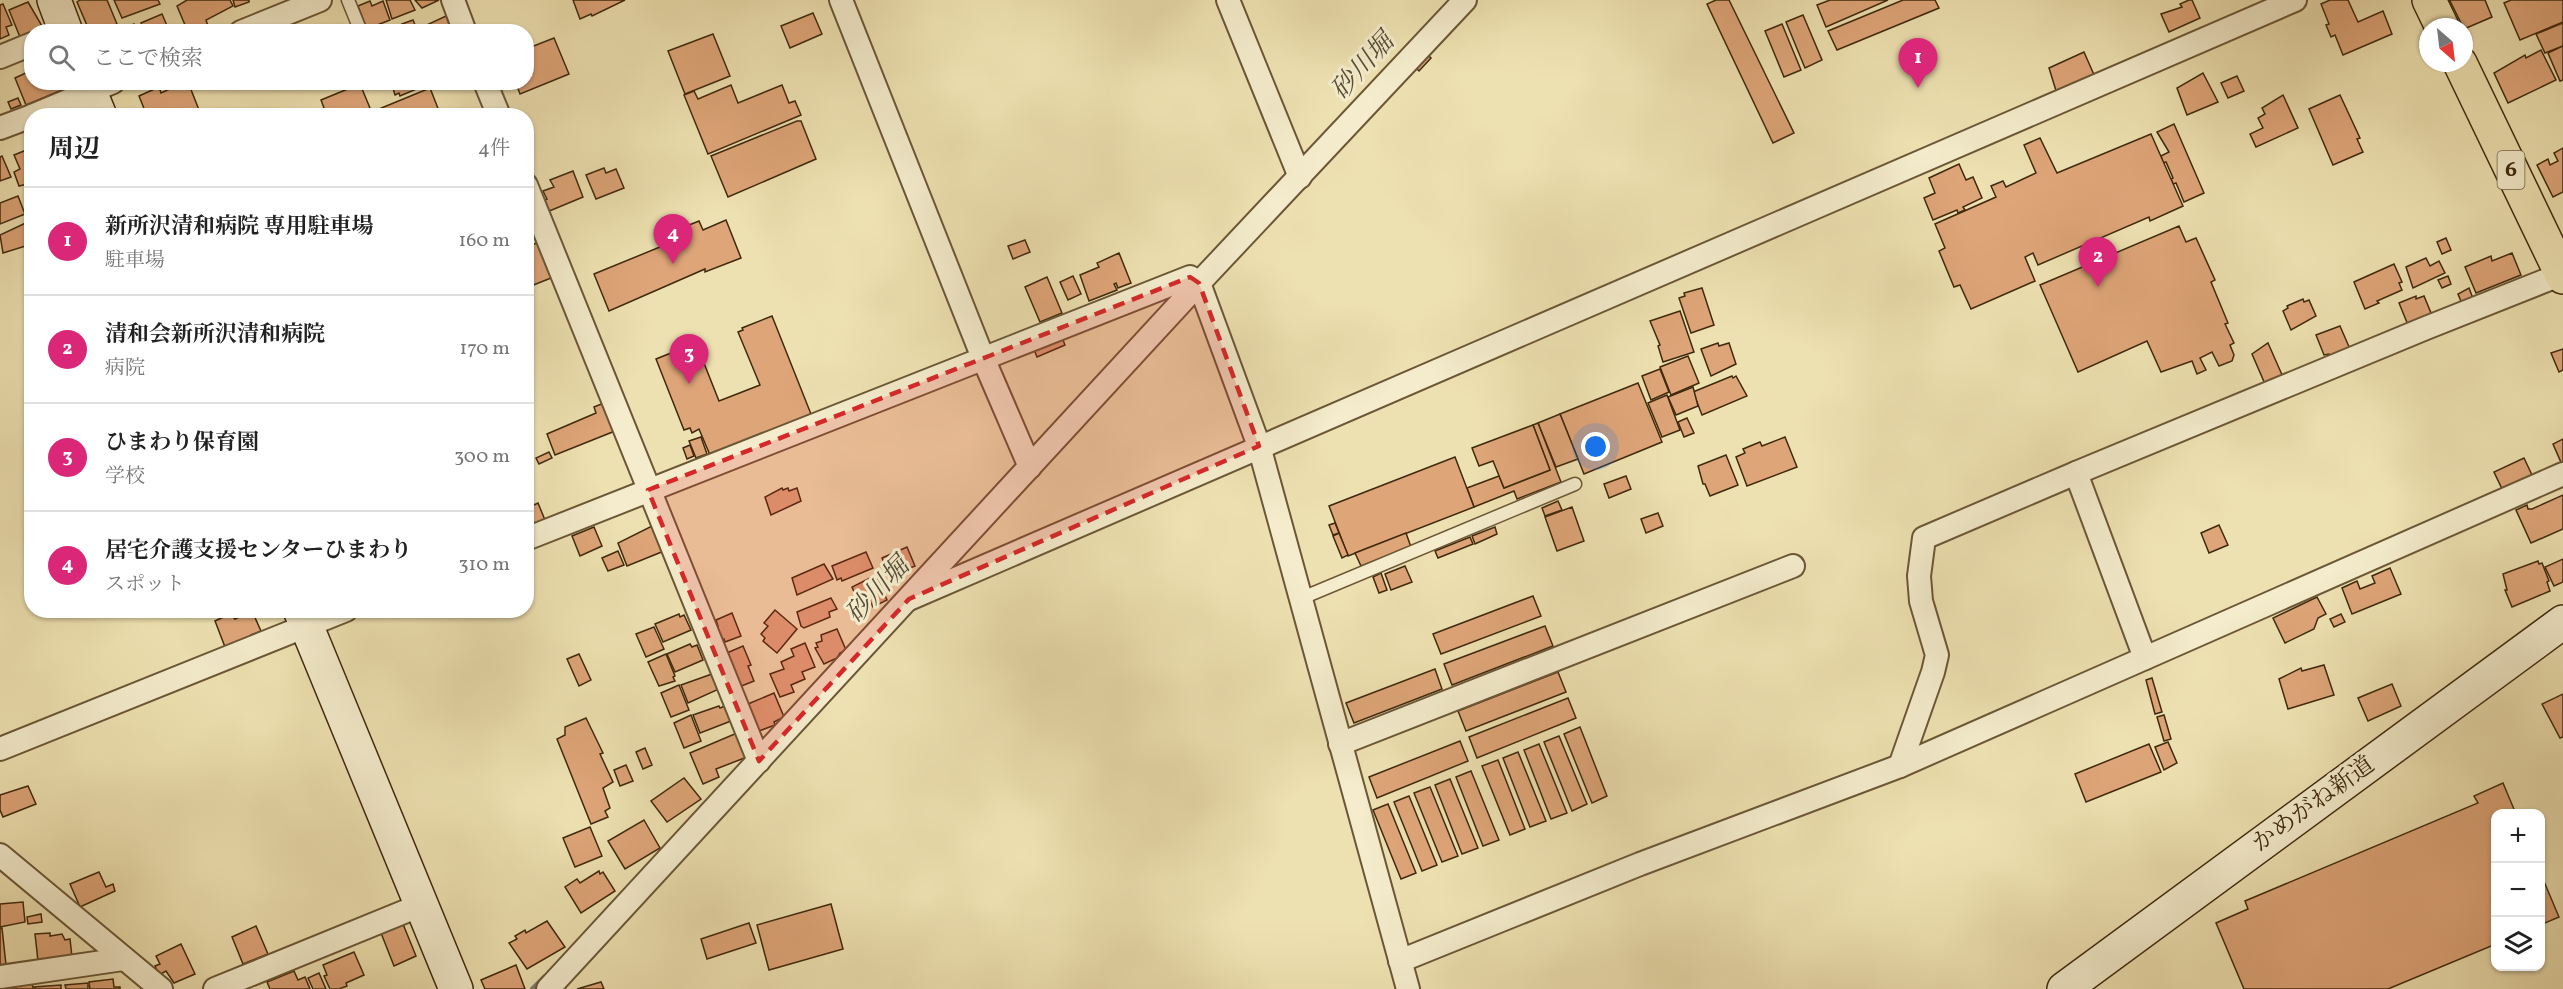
<!DOCTYPE html>
<html lang="ja">
<meta charset="utf-8">
<style>
:root{--surface:#fff;--page:#f2f2f2;--text:#222;--muted:#767676;--line:#e0e0e0;--accent:#db2777}
body{margin:0;font-family:Vollkorn,"Noto Serif JP",serif;background:var(--page);color:var(--text)}
.controls{position:absolute;right:18px;bottom:18px;display:grid;overflow:hidden;border-radius:12px;box-shadow:0 2px 4px #0004}
.controls button{width:54px;height:54px;display:grid;place-items:center;padding:0;border:0;border-bottom:2px solid var(--line);background:var(--surface);color:var(--text);font:30px sans-serif}
.compass{position:absolute;left:2419px;top:18px;width:54px;height:54px;border-radius:50%;background:var(--surface);box-shadow:0 2px 4px #0004;rotate:152deg}
.you{position:absolute;left:1596px;top:447px;width:21px;height:21px;margin:-15px;border:4px solid #fff;border-radius:50%;background:#1a73e8;box-shadow:0 0 0 9px #1a73e833}
.badge{display:grid;place-items:center;width:39px;height:39px;border-radius:50%;background:var(--accent);color:#fff;font-size:20px;font-weight:700}
.pin{position:absolute;translate:-50% -50px;filter:drop-shadow(0 2px 3px #0008)}
.pin::after{content:'';position:absolute;top:32px;width:21px;height:18px;background:inherit;clip-path:polygon(0 0,100% 0,50% 100%)}
.list{margin:0;padding:0;list-style:none}
h2{display:flex;justify-content:space-between;align-items:center;height:78px;margin:0;padding:0 24px;font-size:26px}
h2 small{font-size:20px;font-weight:400;color:var(--muted)}
.list li{display:grid;grid-template-columns:39px 1fr auto;gap:18px;align-items:center;box-sizing:border-box;height:108px;padding:0 24px;border-top:2px solid var(--line)}
.list b{display:block;font-size:22px;white-space:nowrap}
.list p{margin:0;font-size:20px;white-space:nowrap;color:var(--muted)}
.list em{font-size:20px;font-style:normal;color:var(--muted)}
.icon{flex:none;width:33px;height:33px;fill:none;stroke:currentColor;stroke-width:2;stroke-linecap:round;stroke-linejoin:round}
.map{position:relative;flex:none;width:2563px;height:989px;overflow:hidden}
.search{position:absolute;background:var(--surface);box-shadow:0 2px 4px #0004;left:24px;top:24px;width:510px;height:66px;display:flex;align-items:center;gap:15px;box-sizing:border-box;padding:0 21px;border-radius:24px;color:var(--muted);font-size:22px}
.panel{position:absolute;background:var(--surface);box-shadow:0 2px 4px #0004;left:24px;top:108px;width:510px;height:510px;border-radius:24px}
.map>svg:first-child{display:block}
.lines{fill:none;stroke-linecap:round;stroke-linejoin:round}
.stream{stroke:#798074;stroke-width:6}
.building{fill:#dea578;stroke:#3f290d;stroke-width:1.5}
.lane-casing{stroke:#6b5736;stroke-width:15}
.street-casing{stroke:#6b5736;stroke-width:26}
.secondary-casing{stroke:#3f290d;stroke-width:36}
.primary-casing{stroke:#3f290d;stroke-width:36}
.lane{stroke:#f4eccc;stroke-width:12}
.street{stroke:#f4eccc;stroke-width:22}
.secondary{stroke:#f4eccc;stroke-width:33}
.primary{stroke:#eee1b1;stroke-width:33}
.marked{fill:#d62828;fill-opacity:0.2;stroke:#d62828;stroke-width:4.5;stroke-dasharray:12 8;stroke-linejoin:round}
.labels{text-anchor:middle;dominant-baseline:central;stroke-width:6;stroke-linejoin:round;paint-order:stroke}
.shield{fill:#f4eccc;stroke:#756446;stroke-width:1.5}
.shield-label{font-size:22px;font-weight:bold;fill:#3f290d}
.street-label{font-size:24px;fill:#3f290d;stroke:#f4eccc}
.water-label{font-size:26px;font-style:italic;fill:#574d38;stroke:#f4eccc}
</style>
<div class="map">
<svg width="2563" height="989" viewBox="0 0 2563 989">
<rect width="100%" height="100%" fill="#eee1b1"/>
<filter id="stains"><feTurbulence type="fractalNoise" baseFrequency=".00333" numOctaves="4"/><feColorMatrix values="0 0 0 0 .2 0 0 0 0 .09 0 0 0 0 .02 0 0 0 .5 -.17"/></filter>
<radialGradient id="worn" r=".72"><stop offset=".6" stop-color="#630" stop-opacity="0"/><stop offset="1" stop-color="#630" stop-opacity=".3"/></radialGradient>
<g class="lines">
<polyline class="stream" points="533,989 545,977"/>
</g>
<g class="building">
<polygon points="80,0 107,0 117,24 104,30 102,25 89,30 77,2"/>
<polygon points="114,0 158,0 160,4 122,18"/>
<polygon points="187,0 230,0 233,6 206,20 209,29 188,32 177,6"/>
<polygon points="233,0 249,0 249,2 235,7"/>
<polygon points="386,0 410,0 415,10 392,19"/>
<polygon points="415,0 439,0 422,8"/>
<polygon points="573,0 625,0 592,16 591,14 580,19"/>
<polygon points="1716,0 1729,0 1794,133 1773,143 1707,4"/>
<polygon points="1830,0 1888,0 1826,27 1817,5"/>
<polygon points="1903,0 1935,0 1939,8 1837,50 1828,31"/>
<polygon points="2189,0 2192,0 2200,18 2169,32 2161,14 2182,7 2180,4"/>
<polygon points="2330,0 2348,0 2358,22 2383,11 2392,34 2343,55 2335,35 2331,37 2326,25 2329,24 2321,4"/>
<polygon points="2445,0 2485,0 2492,17 2464,29 2450,1 2446,3"/>
<polygon points="2511,0 2563,0 2563,22 2520,40 2504,3"/>
<polygon points="370,1 372,6 383,1 390,20 367,29 358,6"/>
<polygon points="28,2 42,26 40,26 41,29 20,37 9,10"/>
<polygon points="3,4 12,25 6,27 9,35 0,39 0,5"/>
<polygon points="813,13 822,34 790,48 781,26"/>
<polygon points="162,14 168,28 164,32 145,32 141,23"/>
<polygon points="1803,15 1822,60 1805,68 1786,22"/>
<polygon points="446,16 452,32 420,32 418,29"/>
<polygon points="413,20 418,32 397,32 396,29 403,26 402,24"/>
<polygon points="2563,23 2563,46 2545,53 2536,34"/>
<polygon points="134,24 139,32 117,32"/>
<polygon points="1782,24 1801,70 1784,77 1765,31"/>
<polygon points="713,34 730,76 685,94 668,51"/>
<polygon points="554,38 569,74 520,94 516,83 512,82 526,82 526,49"/>
<polygon points="2563,46 2563,80 2560,81 2548,53"/>
<polygon points="2541,50 2556,80 2508,103 2494,73 2525,55 2526,58"/>
<polygon points="2084,52 2095,77 2057,94 2049,68"/>
<polygon points="1426,53 1431,58 1419,71 1414,66"/>
<polygon points="30,71 32,82 65,82 67,88 26,105 15,78"/>
<polygon points="2203,73 2218,102 2187,115 2177,88"/>
<polygon points="2237,76 2244,91 2228,98 2221,83"/>
<polygon points="185,82 188,82 201,115 147,116 139,96 159,87 161,93"/>
<polygon points="394,82 433,82 400,96 399,93 395,95 393,88 396,86"/>
<polygon points="360,84 370,108 352,116 327,116 321,100"/>
<polygon points="731,85 738,103 782,85 789,103 795,101 801,115 708,154 684,95 694,91 698,99"/>
<polygon points="430,88 441,116 362,116"/>
<polygon points="2283,95 2298,128 2256,147 2250,134 2263,128 2258,118 2265,114 2262,108"/>
<polygon points="2340,95 2360,138 2357,139 2363,152 2333,165 2309,109"/>
<polygon points="18,98 21,105 11,109 8,102"/>
<polygon points="797,121 801,121 816,159 728,197 711,156"/>
<polygon points="2174,124 2204,193 2184,202 2176,183 2173,184 2171,179 2173,178 2166,162 2163,163 2161,156 2169,152 2157,132"/>
<polygon points="2151,134 2183,206 2150,221 2149,217 2038,265 2033,253 2025,257 2035,281 1971,309 1960,285 1954,287 1939,251 1945,248 1935,224 1996,197 1991,186 2003,181 2006,187 2036,173 2024,145 2040,138 2057,173"/>
<polygon points="2563,148 2563,192 2553,197 2537,165 2548,159 2550,165 2558,161 2554,153"/>
<polygon points="29,149 32,154 32,183 19,186 14,172 20,169 14,155"/>
<polygon points="2,156 11,177 0,181 0,157"/>
<polygon points="1959,164 1966,180 1973,177 1982,198 1963,207 1965,210 1958,213 1957,210 1933,220 1924,198 1935,193 1929,178"/>
<polygon points="604,168 606,173 616,169 624,188 596,199 586,175"/>
<polygon points="573,171 583,197 547,212 542,201 547,199 543,191 554,187 550,180"/>
<polygon points="18,196 25,214 0,224 0,203"/>
<polygon points="726,220 741,258 705,272 705,269 609,311 594,274 677,240 674,231 699,221 703,230"/>
<polygon points="30,221 32,244 3,253 0,235"/>
<polygon points="2179,226 2186,242 2196,238 2215,280 2211,282 2228,323 2225,324 2234,343 2230,345 2234,355 2232,361 2219,366 2212,352 2200,358 2206,370 2197,374 2192,361 2161,372 2147,341 2078,372 2040,285"/>
<polygon points="2446,238 2451,250 2442,254 2437,242"/>
<polygon points="1025,240 1030,252 1013,259 1008,246"/>
<polygon points="537,243 551,278 531,286 526,275 526,247"/>
<polygon points="1119,253 1131,283 1118,288 1116,283 1114,284 1117,290 1089,301 1080,275 1099,267 1097,263"/>
<polygon points="2512,253 2521,275 2476,293 2465,267 2491,256 2492,261"/>
<polygon points="2426,258 2430,266 2439,261 2445,273 2413,288 2406,267"/>
<polygon points="2394,264 2402,282 2399,283 2402,290 2377,301 2379,303 2365,309 2354,282"/>
<polygon points="1073,276 1081,294 1068,300 1060,282"/>
<polygon points="2448,276 2451,284 2442,288 2438,280"/>
<polygon points="1047,277 1062,313 1040,322 1025,287"/>
<polygon points="1702,288 1714,325 1691,333 1679,298 1685,296 1684,293"/>
<polygon points="2469,288 2474,301 2463,306 2458,294"/>
<polygon points="2416,296 2416,299 2424,296 2431,313 2427,315 2428,317 2408,325 2399,303"/>
<polygon points="2303,299 2304,302 2309,300 2316,316 2291,330 2283,311 2288,308 2287,306"/>
<polygon points="1680,311 1694,352 1663,362 1658,346 1660,345 1650,321"/>
<polygon points="772,316 811,414 710,455 699,429 692,433 690,428 684,430 656,359 696,343 719,401 760,385 738,332 743,330 742,328"/>
<polygon points="2340,326 2350,349 2330,357 2329,354 2324,355 2316,335"/>
<polygon points="1061,335 1065,345 1037,357 1033,347"/>
<polygon points="1718,343 1719,346 1729,343 1736,364 1711,376 1701,349"/>
<polygon points="2268,343 2283,377 2265,384 2252,354"/>
<polygon points="2563,349 2563,370 2559,372 2551,353"/>
<polygon points="1688,356 1699,383 1671,395 1660,367"/>
<polygon points="1660,369 1669,392 1651,400 1642,376"/>
<polygon points="1732,376 1733,378 1736,376 1747,396 1702,415 1693,392"/>
<polygon points="1638,383 1662,442 1584,474 1560,414"/>
<polygon points="1693,387 1698,406 1676,415 1668,397"/>
<polygon points="1667,395 1680,430 1662,437 1648,403"/>
<polygon points="604,403 615,431 555,455 547,434 596,413 594,407"/>
<polygon points="1560,414 1578,459 1556,467 1538,423"/>
<polygon points="1687,418 1694,433 1684,437 1678,422"/>
<polygon points="1538,423 1561,482 1517,499 1514,491 1474,507 1467,488 1499,476 1504,488 1550,470 1533,425"/>
<polygon points="1533,425 1550,470 1504,488 1493,461 1479,466 1472,448"/>
<polygon points="701,437 707,454 696,458 689,441"/>
<polygon points="1785,437 1797,467 1747,486 1736,457 1745,453 1743,449 1760,442 1762,446"/>
<polygon points="2563,439 2563,467 2553,444"/>
<polygon points="690,445 694,456 687,459 683,448"/>
<polygon points="549,452 552,458 539,464 536,458"/>
<polygon points="1726,455 1738,485 1710,496 1705,484 1703,484 1698,466"/>
<polygon points="1455,457 1474,507 1348,556 1329,506"/>
<polygon points="2524,458 2532,475 2529,476 2531,480 2504,493 2494,472"/>
<polygon points="1626,476 1631,489 1609,498 1604,484"/>
<polygon points="782,488 783,490 788,488 789,491 797,488 801,501 771,515 765,497"/>
<polygon points="530,494 534,505 538,503 545,520 526,527 526,495"/>
<polygon points="2563,495 2563,529 2531,543 2516,510 2527,505 2528,509 2532,509"/>
<polygon points="1558,501 1562,510 1545,516 1542,508"/>
<polygon points="1572,507 1584,541 1557,551 1545,517"/>
<polygon points="1658,513 1663,526 1646,533 1641,519"/>
<polygon points="1335,523 1339,533 1333,535 1329,525"/>
<polygon points="654,525 664,551 627,566 618,543"/>
<polygon points="2219,525 2228,545 2209,553 2201,533"/>
<polygon points="594,527 602,546 580,556 572,536"/>
<polygon points="1495,527 1497,534 1475,544 1472,536"/>
<polygon points="1339,533 1348,555 1342,558 1333,536"/>
<polygon points="1406,533 1411,547 1361,566 1355,553"/>
<polygon points="1470,537 1473,544 1438,558 1435,551"/>
<polygon points="907,547 915,566 889,576 882,558"/>
<polygon points="618,551 624,565 608,571 602,558"/>
<polygon points="866,552 873,568 842,581 841,578 837,580 832,566"/>
<polygon points="2563,559 2563,582 2554,586 2545,567"/>
<polygon points="2538,561 2539,564 2542,563 2549,581 2547,582 2550,591 2512,607 2505,590 2507,590 2503,574"/>
<polygon points="824,564 833,579 797,595 792,578"/>
<polygon points="1405,566 1412,582 1391,590 1385,574"/>
<polygon points="2390,568 2401,594 2352,614 2342,588 2357,581 2360,589 2375,583 2372,576"/>
<polygon points="1381,573 1387,590 1379,593 1373,577"/>
<polygon points="876,575 887,600 873,607 868,597 858,601 852,587"/>
<polygon points="1533,596 1541,616 1441,654 1433,634"/>
<polygon points="2317,597 2326,614 2318,618 2314,629 2285,643 2273,618"/>
<polygon points="831,598 837,609 829,612 830,617 804,628 801,626 797,612"/>
<polygon points="775,610 797,629 777,653 763,641 765,638 761,634 768,626 764,623"/>
<polygon points="252,611 261,631 251,635 252,637 225,647 215,621 230,614 235,619"/>
<polygon points="732,613 741,636 725,642 724,639 721,640 716,627 718,626 716,620"/>
<polygon points="679,614 680,617 684,615 691,630 663,642 655,624"/>
<polygon points="2341,614 2345,622 2334,627 2330,619"/>
<polygon points="1545,626 1553,646 1452,685 1444,664"/>
<polygon points="654,627 664,649 646,657 636,634"/>
<polygon points="837,629 846,650 840,653 837,658 824,664 815,648 818,647 816,643 822,641 821,635"/>
<polygon points="805,643 815,667 802,672 805,679 791,685 794,692 780,697 770,674 784,669 781,662 794,656 791,649"/>
<polygon points="690,644 692,647 697,645 703,660 675,672 667,654"/>
<polygon points="743,646 751,665 748,666 754,681 739,687 727,653"/>
<polygon points="579,654 591,680 579,686 567,659"/>
<polygon points="666,654 675,676 673,677 675,681 659,686 648,662"/>
<polygon points="2324,665 2334,695 2288,709 2279,679 2301,668 2302,671"/>
<polygon points="1435,669 1442,689 1354,723 1346,703"/>
<polygon points="1558,672 1566,692 1466,731 1458,711"/>
<polygon points="712,674 719,689 688,703 681,685"/>
<polygon points="2152,678 2162,712 2155,714 2146,680"/>
<polygon points="2392,684 2401,706 2368,721 2358,698"/>
<polygon points="679,685 689,710 671,717 661,693"/>
<polygon points="774,693 784,717 774,722 775,725 759,731 748,704"/>
<polygon points="2563,694 2563,737 2560,738 2542,704"/>
<polygon points="1568,698 1576,718 1477,758 1469,737"/>
<polygon points="719,706 720,708 725,706 731,721 700,733 693,715"/>
<polygon points="691,715 701,741 684,748 674,723"/>
<polygon points="2164,715 2171,739 2164,741 2157,717"/>
<polygon points="586,718 603,753 600,754 613,782 603,788 610,808 605,811 608,817 591,824 557,739 565,735 565,727"/>
<polygon points="1580,727 1607,796 1592,803 1564,734"/>
<polygon points="737,733 747,757 716,769 719,777 703,784 690,753"/>
<polygon points="1559,736 1587,804 1572,811 1544,742"/>
<polygon points="1460,741 1468,761 1377,798 1369,777"/>
<polygon points="2168,742 2177,763 2164,770 2155,747"/>
<polygon points="1539,744 1567,813 1551,819 1524,750"/>
<polygon points="2149,744 2161,772 2086,802 2075,774"/>
<polygon points="645,748 652,765 643,769 636,752"/>
<polygon points="1518,752 1546,821 1530,827 1503,758"/>
<polygon points="1498,760 1525,829 1510,835 1482,766"/>
<polygon points="626,765 633,781 620,786 614,770"/>
<polygon points="1471,771 1499,840 1483,846 1456,777"/>
<polygon points="684,778 701,799 667,822 651,801"/>
<polygon points="1450,779 1478,848 1462,854 1435,785"/>
<polygon points="2503,783 2516,814 2496,814 2496,944 2388,989 2244,989 2216,923 2248,909 2245,901 2478,803 2474,796"/>
<polygon points="28,786 36,804 3,817 0,810 0,795"/>
<polygon points="1430,787 1458,856 1442,862 1414,793"/>
<polygon points="1409,796 1437,865 1422,871 1394,802"/>
<polygon points="1388,804 1416,873 1401,879 1373,810"/>
<polygon points="644,820 660,848 625,869 608,841"/>
<polygon points="590,827 602,856 575,867 563,838"/>
<polygon points="599,871 600,874 603,872 615,891 581,913 565,887 577,879 580,883"/>
<polygon points="99,872 106,887 113,884 115,891 80,907 70,884"/>
<polygon points="2540,872 2559,917 2540,925"/>
<polygon points="23,902 25,922 0,927 0,904"/>
<polygon points="831,904 843,949 769,970 757,925"/>
<polygon points="41,914 42,922 28,924 27,917"/>
<polygon points="547,921 565,947 527,969 509,943 517,939 515,936 525,930 526,933"/>
<polygon points="749,923 756,943 707,959 701,939"/>
<polygon points="403,924 416,956 394,966 381,933"/>
<polygon points="256,926 268,954 243,964 232,937"/>
<polygon points="0,928 2,928 6,965 0,965"/>
<polygon points="50,933 50,936 62,934 65,940 70,939 72,957 38,961 35,934"/>
<polygon points="181,944 195,974 174,983 166,971 159,975 155,966 160,964 156,956"/>
<polygon points="354,952 364,975 346,983 347,986 339,989 330,989 324,976 327,975 323,965"/>
<polygon points="516,965 525,989 485,989 481,980"/>
<polygon points="294,971 298,980 305,977 310,989 270,989 267,982"/>
<polygon points="319,973 326,989 313,989 308,978"/>
<polygon points="113,979 114,987 120,987 120,989 90,989 89,982"/>
<polygon points="32,982 33,989 0,989 0,985"/>
<polygon points="601,982 604,989 577,989"/>
<polygon points="88,983 88,989 66,989 65,985"/>
<polygon points="61,985 61,989 35,989 34,987"/>
</g>
<g class="lines">
<defs>
<g id="lane">
<polyline points="348,0 361,32"/>
<polyline points="1302,598 1575,484"/>
</g>
<g id="street">
<polyline points="453,0 465,32"/>
<polyline points="841,0 983,358 1030,467"/>
<polyline points="1228,0 1300,177"/>
<polyline points="241,32 320,0"/>
<polyline points="0,57 32,44"/>
<polyline points="485,82 499,116"/>
<polyline points="32,116 113,82"/>
<polyline points="0,128 32,116"/>
<polyline points="526,185 759,761"/>
<polyline points="526,539 1190,277 1199,283 1259,446 1408,989"/>
<polyline points="909,599 2295,0"/>
<polyline points="2145,658 2076,473 2426,328 2562,274"/>
<polyline points="1340,744 1793,566"/>
<polyline points="0,749 346,610"/>
<polyline points="1900,766 1933,672 1937,655 1921,601 1919,576 1924,538 2076,473"/>
<polyline points="0,855 161,989"/>
<polyline points="1400,961 1640,864 1900,766 2563,474"/>
<polyline points="0,977 123,959"/>
<polyline points="215,989 421,905"/>
<polyline points="548,989 1199,283 1465,0"/>
</g>
<g id="secondary">
<polyline points="54,0 66,32"/>
<polyline points="86,82 100,116"/>
<polyline points="300,610 456,989"/>
<polyline points="2064,989 2563,622"/>
</g>
<g id="primary">
<polyline points="2429,0 2442,27"/>
<polyline points="2460,63 2563,277"/>
</g>
</defs>
<use href="#lane" class="lane-casing"/>
<use href="#street" class="street-casing"/>
<use href="#secondary" class="secondary-casing"/>
<use href="#primary" class="primary-casing"/>
<use href="#lane" class="lane"/>
<use href="#street" class="street"/>
<use href="#secondary" class="secondary"/>
<use href="#primary" class="primary"/>
</g>
<path class="marked" d="M1190 277 1199 283 1259 446 909 599 759 761 648 490Z"/>
<g class="labels">
<rect class="shield" x="2497.5" y="151" width="27" height="38" rx="4.5"/>
<g class="shield-label">
<text x="2511" y="170">6</text>
</g>
<g class="street-label">
<text transform="translate(2314 805) rotate(-36)">かめがね新道</text>
</g>
<g class="water-label">
<text transform="translate(1363 67) rotate(-48)">砂川堀</text>
<text transform="translate(878 591) rotate(-47)">砂川堀</text>
</g>
</g>
<rect width="100%" height="100%" filter="url(#stains)"/>
<rect width="100%" height="100%" fill="url(#worn)"/>
</svg>
<div class="controls">
<button>+</button>
<button>−</button>
<button><svg class="icon" aria-label="layers" viewBox="0 0 24 24"><path d="M12 4l9 5-9 5-9-5zM3 14l9 5 9-5"/></svg></button>
</div>
<svg class="compass" viewBox="-18 -18 36 36"><path d="M0-13l5 13h-10z" fill="#e53935"/><path d="M0 13l5-13h-10z" fill="#767676"/></svg>
<div class="you"></div>
<div class="pin badge" style="left:1918px;top:88px">1</div>
<div class="pin badge" style="left:2098px;top:287px">2</div>
<div class="pin badge" style="left:689px;top:384px">3</div>
<div class="pin badge" style="left:673px;top:264px">4</div>
<div class="search"><svg class="icon" aria-label="search" viewBox="0 0 24 24"><circle cx="10" cy="10" r="6"/><path d="M15 15l6 6"/></svg>ここで検索</div>
<section class="panel">
<h2>周辺<small>4件</small></h2>
<ul class="list">
<li><span class="badge">1</span><div><b>新所沢清和病院 専用駐車場</b><p>駐車場</p></div><em>160 m</em></li>
<li><span class="badge">2</span><div><b>清和会新所沢清和病院</b><p>病院</p></div><em>170 m</em></li>
<li><span class="badge">3</span><div><b>ひまわり保育園</b><p>学校</p></div><em>300 m</em></li>
<li><span class="badge">4</span><div><b>居宅介護支援センターひまわり</b><p>スポット</p></div><em>310 m</em></li>
</ul>
</section>
</div>
